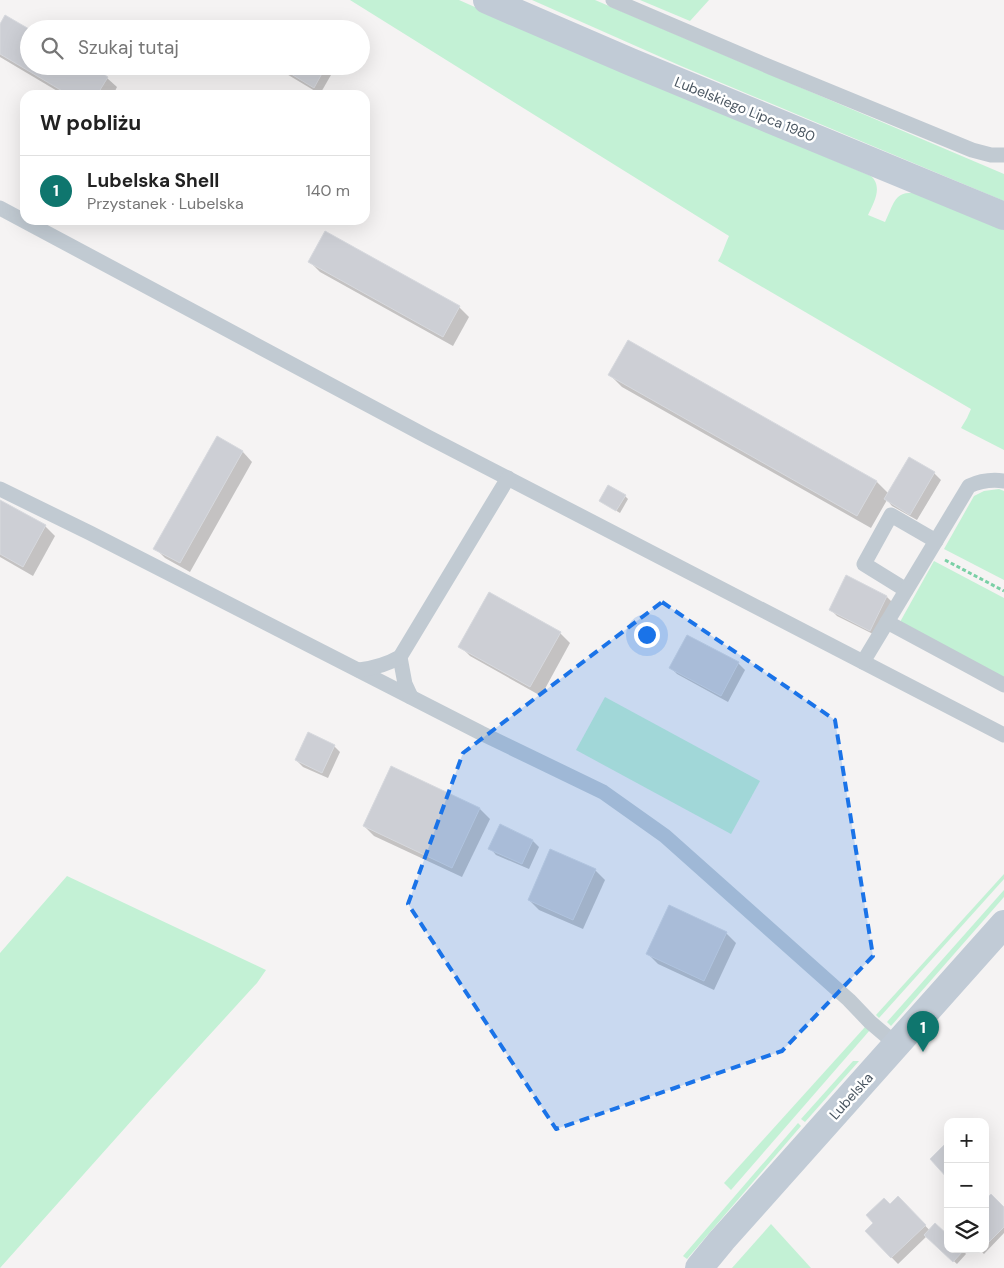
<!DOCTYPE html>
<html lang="pl">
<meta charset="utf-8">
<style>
:root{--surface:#fff;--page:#f6f6f6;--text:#222;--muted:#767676;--line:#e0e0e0;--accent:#0f766e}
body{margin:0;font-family:"DM Sans",sans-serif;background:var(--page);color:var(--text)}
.controls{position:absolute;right:15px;bottom:15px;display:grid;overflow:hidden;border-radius:10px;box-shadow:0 5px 20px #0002}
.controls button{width:45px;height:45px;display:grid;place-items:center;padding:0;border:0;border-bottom:1px solid var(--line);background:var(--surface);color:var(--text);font:25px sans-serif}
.you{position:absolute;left:646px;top:634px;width:18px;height:18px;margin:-12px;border:4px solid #fff;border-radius:50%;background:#1a73e8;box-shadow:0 0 0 8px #1a73e833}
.badge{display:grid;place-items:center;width:32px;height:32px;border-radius:50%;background:var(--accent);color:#fff;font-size:16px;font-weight:700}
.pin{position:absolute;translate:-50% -41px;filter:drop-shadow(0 1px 2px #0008)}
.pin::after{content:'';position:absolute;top:26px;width:18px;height:15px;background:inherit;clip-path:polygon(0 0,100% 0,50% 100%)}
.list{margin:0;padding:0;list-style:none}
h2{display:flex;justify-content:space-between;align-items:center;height:65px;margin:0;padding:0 20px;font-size:21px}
h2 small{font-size:16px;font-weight:400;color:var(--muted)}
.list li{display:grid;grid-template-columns:32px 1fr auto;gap:15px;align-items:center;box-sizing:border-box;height:70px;padding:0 20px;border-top:1px solid var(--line)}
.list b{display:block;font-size:19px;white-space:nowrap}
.list p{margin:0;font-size:16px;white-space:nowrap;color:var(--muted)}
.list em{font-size:16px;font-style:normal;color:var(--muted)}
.icon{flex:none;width:28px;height:28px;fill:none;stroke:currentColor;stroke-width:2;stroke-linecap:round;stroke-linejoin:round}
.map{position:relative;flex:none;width:1004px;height:1268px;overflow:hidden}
.search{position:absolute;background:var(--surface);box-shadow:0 5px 20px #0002;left:20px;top:20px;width:350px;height:55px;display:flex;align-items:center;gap:12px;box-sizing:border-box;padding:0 18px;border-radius:28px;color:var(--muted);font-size:19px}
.panel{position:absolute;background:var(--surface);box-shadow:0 5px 20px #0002;left:20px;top:90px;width:350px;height:135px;border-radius:15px}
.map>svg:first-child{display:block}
.green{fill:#c3f1d5}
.shadow{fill:#0003}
.building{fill:#cdcfd5;stroke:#d7d9de}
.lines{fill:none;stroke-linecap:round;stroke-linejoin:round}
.path{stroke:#7ad0a6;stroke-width:3;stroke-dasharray:4 2.5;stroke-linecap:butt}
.lane{stroke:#c1cad2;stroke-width:15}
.secondary{stroke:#c1cbd6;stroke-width:28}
.marked{fill:#1a73e8;fill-opacity:0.2;stroke:#1a73e8;stroke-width:4;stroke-dasharray:10 6;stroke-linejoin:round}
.labels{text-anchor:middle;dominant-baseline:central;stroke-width:5;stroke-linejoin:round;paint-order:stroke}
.street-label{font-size:14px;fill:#4a5661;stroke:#fff}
</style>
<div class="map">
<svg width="1004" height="1268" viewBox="0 0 1004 1268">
<rect width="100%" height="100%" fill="#f5f3f3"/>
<g class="green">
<path d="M350 0H459L504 20 871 176C883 187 874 202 868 215L885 222C894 205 893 191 916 193L1004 230V450L961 428 967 418 971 409 718 261C723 253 725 244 729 236Z"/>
<polygon points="532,0 595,0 1004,174 1004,201 681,66"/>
<polygon points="640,0 709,0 690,21"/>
<polygon points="999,489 1004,491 1004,580 944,549 974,496 984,491"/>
<polygon points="934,561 1004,598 1004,680 900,622"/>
<polygon points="605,697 760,781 731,834 576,750"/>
<polygon points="1004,874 1004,879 879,1018 876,1015"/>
<polygon points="67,876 266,970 257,983 150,1100 0,1268 0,953"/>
<polygon points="1004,890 1004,897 891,1026 887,1022"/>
<polygon points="865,1027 870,1030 731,1190 724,1183"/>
<polygon points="853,1061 859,1061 805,1122 801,1119"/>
<polygon points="798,1123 801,1126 687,1259 683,1256"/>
<polygon points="771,1224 811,1268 732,1268"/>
</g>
<g class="shadow">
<polygon points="0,26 29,66 107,78 117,87 113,95 64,95 0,57"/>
<polygon points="321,66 331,75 320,94 285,73 279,67"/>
<polygon points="310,262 459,307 469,317 453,346 320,272"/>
<polygon points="628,342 877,482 889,494 909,459 934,473 941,480 917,520 892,506 887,500 871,528 622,387 609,374"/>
<polygon points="217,438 243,452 252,462 190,572 165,558 155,548"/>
<polygon points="625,496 628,499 620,513 600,501"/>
<polygon points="0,501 45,526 55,536 33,576 0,557"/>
<polygon points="847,576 887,597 893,603 877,636 837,616 830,609"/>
<polygon points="560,633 570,643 541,696 470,656 460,646"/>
<polygon points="688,636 738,663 745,670 728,702 677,674 671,668"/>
<polygon points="334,746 340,752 328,778 303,767 296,760"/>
<polygon points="391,768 480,809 490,819 462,877 374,836 364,826"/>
<polygon points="533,841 539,847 529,869 496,855 490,848"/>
<polygon points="595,870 605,880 583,929 539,910 529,900"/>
<polygon points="726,933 736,943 714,990 658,964 648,954"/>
<polygon points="898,1198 948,1249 962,1249 966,1254 957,1264 927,1236 898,1264 866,1231"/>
<polygon points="985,1202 1004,1208 1004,1233 984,1254 979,1249 985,1249"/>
</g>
<g class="building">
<polygon points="5,15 29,29 29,66 91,66 108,77 97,95 69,95 0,54 0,24"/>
<polygon points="278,66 323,66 325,68 314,88"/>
<polygon points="325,231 460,306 443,337 308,262"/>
<polygon points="628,340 877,481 857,516 608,375"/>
<polygon points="217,436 243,451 180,563 153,549"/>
<polygon points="909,457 935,472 910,515 884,499"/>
<polygon points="608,485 626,495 616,511 599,501"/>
<polygon points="0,500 46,525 23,567 0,554"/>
<polygon points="846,575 887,596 870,631 829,610"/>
<polygon points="489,592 561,632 530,687 458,647"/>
<polygon points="687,635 739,662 721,696 669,668"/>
<polygon points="308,732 335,745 322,773 295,760"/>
<polygon points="391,766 480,808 452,868 363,826"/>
<polygon points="500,824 533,840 522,864 488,849"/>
<polygon points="550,849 596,869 573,920 528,900"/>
<polygon points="669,905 727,932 704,981 646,954"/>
<polygon points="944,1145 948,1149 948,1179 930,1159"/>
<polygon points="991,1194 1004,1207 1004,1227 985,1246 985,1200"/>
<polygon points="898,1196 926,1225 891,1258 865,1231 873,1223 866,1215 884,1198 890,1204"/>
<polygon points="935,1223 948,1235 948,1249 964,1250 953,1262 924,1235"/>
</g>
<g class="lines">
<polyline class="path" points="945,560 1004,591"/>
<g class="lane">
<polyline points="613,0 770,67 972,150 991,155 1004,155"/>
<polyline points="0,208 428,437 1004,735"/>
<polyline points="0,489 90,533 481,733 603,792 665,836 849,1000 870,1022 897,1045"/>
<polyline points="906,590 864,564 891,515 936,541"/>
<polyline points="887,622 1004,685"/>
<polyline points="400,657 405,684 411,697"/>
<path d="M863 662 969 486C980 481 991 479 1004 481"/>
<path d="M359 670C375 668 386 665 400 657L508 478"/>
</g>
<g class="secondary">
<polyline points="487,0 631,62 1004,216"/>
<polyline points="699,1268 722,1240 1004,924"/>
</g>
</g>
<path class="marked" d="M662 602 835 720 873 956 782 1051 556 1129 408 904 463 753Z"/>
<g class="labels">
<g class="street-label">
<text transform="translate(745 109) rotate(22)">Lubelskiego Lipca 1980</text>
<text transform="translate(851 1096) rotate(-48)">Lubelska</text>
</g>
</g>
</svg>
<div class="controls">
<button>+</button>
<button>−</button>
<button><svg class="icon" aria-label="layers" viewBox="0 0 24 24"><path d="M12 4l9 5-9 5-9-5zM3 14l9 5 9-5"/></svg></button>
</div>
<div class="you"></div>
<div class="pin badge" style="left:923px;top:1052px">1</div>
<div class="search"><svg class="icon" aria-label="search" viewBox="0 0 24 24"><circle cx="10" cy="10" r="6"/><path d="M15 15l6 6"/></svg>Szukaj tutaj</div>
<section class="panel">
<h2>W pobliżu<small></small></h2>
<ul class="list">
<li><span class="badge">1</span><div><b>Lubelska Shell</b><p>Przystanek · Lubelska</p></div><em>140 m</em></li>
</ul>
</section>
</div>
